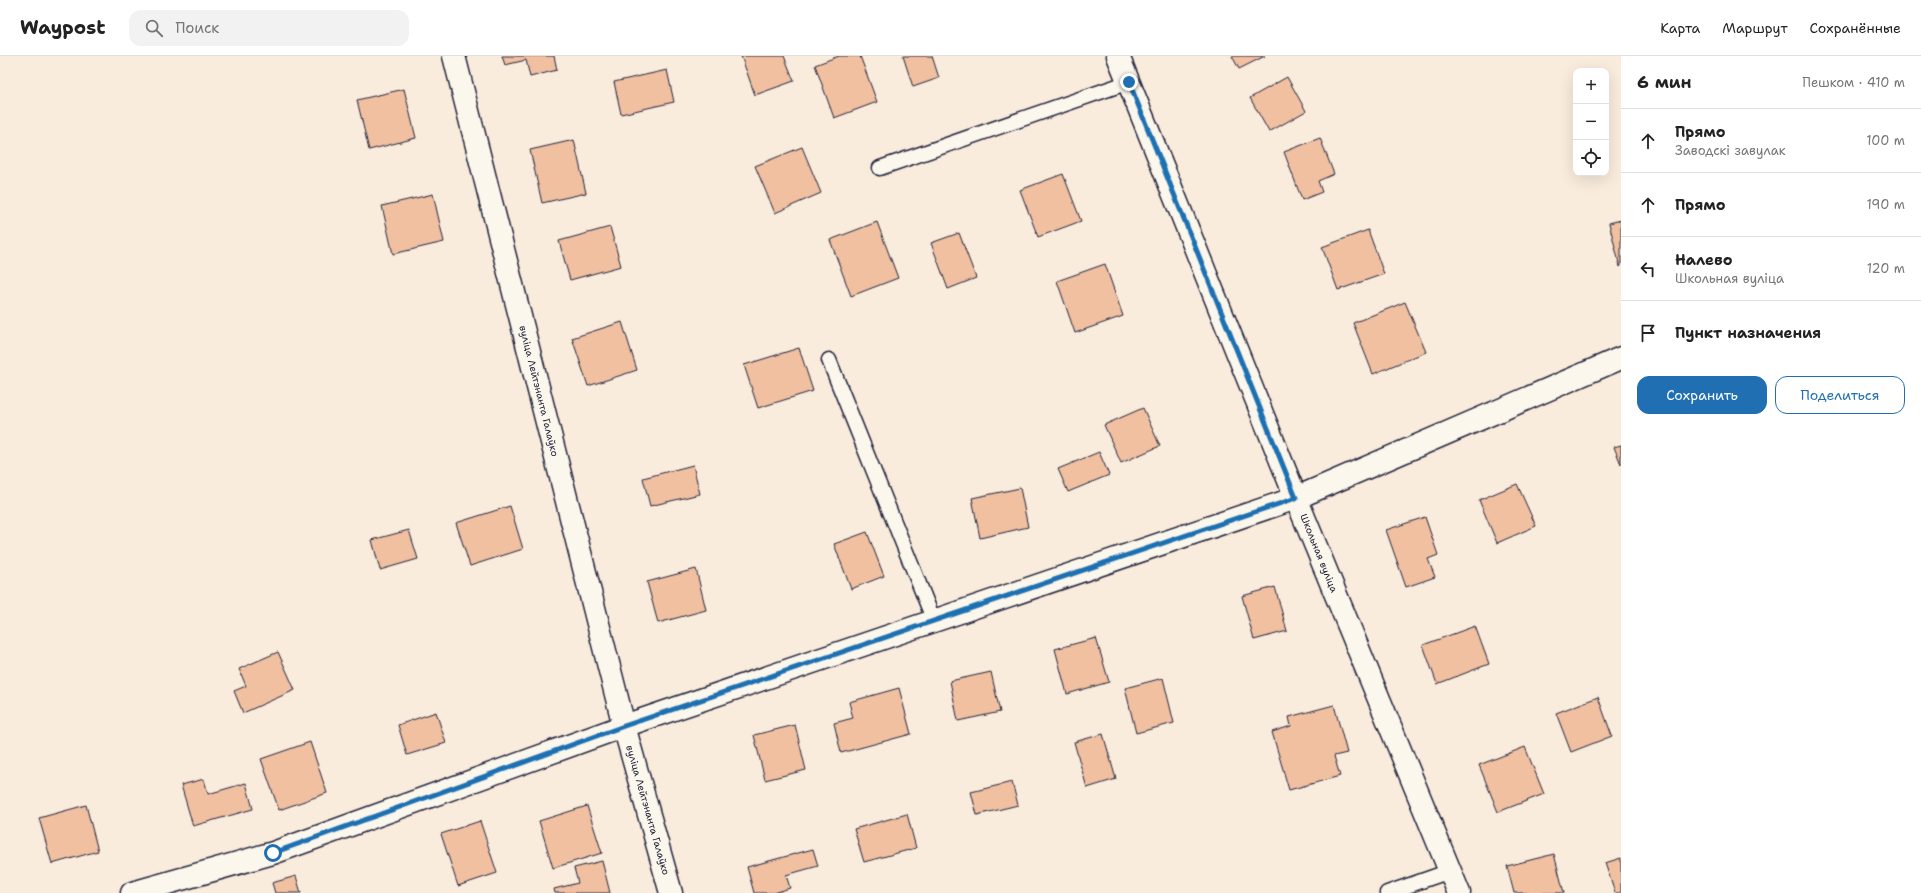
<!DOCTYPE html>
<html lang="ru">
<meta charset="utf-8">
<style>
:root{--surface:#fff;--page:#f2f2f2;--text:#222;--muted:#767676;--line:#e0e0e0;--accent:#1f6fb2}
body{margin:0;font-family:"Shantell Sans",sans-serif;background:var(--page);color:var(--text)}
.controls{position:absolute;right:12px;top:12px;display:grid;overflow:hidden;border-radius:8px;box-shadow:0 4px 16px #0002}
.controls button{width:36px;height:36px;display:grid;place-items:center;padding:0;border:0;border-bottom:1px solid var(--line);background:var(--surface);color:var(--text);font:20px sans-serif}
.stop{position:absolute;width:12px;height:12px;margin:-9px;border:3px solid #1f6fb2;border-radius:50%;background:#fff}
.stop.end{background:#1f6fb2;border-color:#fff;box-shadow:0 1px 4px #0008}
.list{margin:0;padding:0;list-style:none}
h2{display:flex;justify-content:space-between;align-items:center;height:52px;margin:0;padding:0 16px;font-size:17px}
h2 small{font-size:13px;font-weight:400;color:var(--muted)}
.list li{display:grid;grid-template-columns:26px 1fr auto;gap:12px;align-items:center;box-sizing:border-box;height:64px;padding:0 16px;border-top:1px solid var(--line)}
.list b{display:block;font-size:15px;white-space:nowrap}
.list p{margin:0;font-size:13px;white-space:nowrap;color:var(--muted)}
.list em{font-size:13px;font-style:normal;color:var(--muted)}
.actions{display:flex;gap:8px;padding:12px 16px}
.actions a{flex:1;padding:9px 0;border:1px solid var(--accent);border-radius:12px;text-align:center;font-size:14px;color:var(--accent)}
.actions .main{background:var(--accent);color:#fff}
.icon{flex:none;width:22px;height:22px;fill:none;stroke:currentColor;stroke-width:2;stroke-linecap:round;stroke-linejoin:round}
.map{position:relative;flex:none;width:1621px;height:837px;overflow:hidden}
header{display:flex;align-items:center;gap:24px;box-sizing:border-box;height:56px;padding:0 20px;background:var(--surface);border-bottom:1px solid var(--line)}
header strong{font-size:19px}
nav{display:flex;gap:22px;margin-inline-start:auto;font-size:14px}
.search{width:280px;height:36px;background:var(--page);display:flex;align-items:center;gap:10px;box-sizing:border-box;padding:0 14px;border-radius:12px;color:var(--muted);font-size:15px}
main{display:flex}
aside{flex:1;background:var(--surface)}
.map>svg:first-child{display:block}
.building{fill:#f0c0a1;stroke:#22223b}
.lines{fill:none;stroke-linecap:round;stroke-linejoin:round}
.service-casing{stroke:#22223b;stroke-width:17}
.minor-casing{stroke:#22223b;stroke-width:25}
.tertiary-casing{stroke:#22223b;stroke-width:25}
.service{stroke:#fbf7ec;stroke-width:14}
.minor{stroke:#fbf7ec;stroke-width:22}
.tertiary{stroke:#fbf7ec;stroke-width:22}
.route{stroke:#1f6fb2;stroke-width:5}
.labels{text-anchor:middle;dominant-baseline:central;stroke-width:4;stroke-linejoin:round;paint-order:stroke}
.street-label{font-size:10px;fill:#22223b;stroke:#fbf7ec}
</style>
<header>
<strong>Waypost</strong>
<div class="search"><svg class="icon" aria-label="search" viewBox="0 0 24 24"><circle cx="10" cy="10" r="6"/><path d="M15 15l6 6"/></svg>Поиск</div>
<nav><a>Карта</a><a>Маршрут</a><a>Сохранённые</a></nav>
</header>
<main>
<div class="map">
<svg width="1621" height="837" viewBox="0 0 1621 837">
<rect width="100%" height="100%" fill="#f9ecdd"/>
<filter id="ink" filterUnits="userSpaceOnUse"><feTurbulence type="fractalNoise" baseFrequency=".025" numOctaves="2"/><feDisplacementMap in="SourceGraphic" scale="8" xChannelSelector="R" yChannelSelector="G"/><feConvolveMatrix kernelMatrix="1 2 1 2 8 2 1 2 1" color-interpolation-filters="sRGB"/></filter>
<g filter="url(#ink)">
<g class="building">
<polygon points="502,0 554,0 557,14 530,21 526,4 505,9"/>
<polygon points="741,0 784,0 794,25 755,39"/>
<polygon points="839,0 860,0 877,46 834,62 815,9"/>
<polygon points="903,0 932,0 939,22 913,31"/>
<polygon points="1232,0 1265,0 1239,13"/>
<polygon points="667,14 674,46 621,58 614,26"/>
<polygon points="1287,21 1306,55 1269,76 1250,42"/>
<polygon points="404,33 416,82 369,94 357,44"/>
<polygon points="1320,82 1334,118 1318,125 1322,136 1302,144 1284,96"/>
<polygon points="574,84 586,137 542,147 530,94"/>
<polygon points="802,91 821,137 775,157 755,110"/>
<polygon points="1063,118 1081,165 1038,181 1020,134"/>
<polygon points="433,138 444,186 393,198 382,150"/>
<polygon points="1621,164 1621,210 1620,211 1609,167"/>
<polygon points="877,166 898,222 851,240 830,184"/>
<polygon points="610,171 621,210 570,224 559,185"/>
<polygon points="1368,174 1384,218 1338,234 1322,191"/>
<polygon points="959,177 976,222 948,233 931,187"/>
<polygon points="1105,208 1123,260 1075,277 1057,225"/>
<polygon points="1405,246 1426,296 1373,318 1353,267"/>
<polygon points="622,266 637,314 588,330 572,282"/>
<polygon points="799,292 813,335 758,352 744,309"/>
<polygon points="1143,352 1160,390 1121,407 1104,369"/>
<polygon points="1621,389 1621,408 1614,391"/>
<polygon points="1099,396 1109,419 1068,436 1058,413"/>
<polygon points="693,409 700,438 650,450 643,422"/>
<polygon points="1517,428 1536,470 1497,487 1479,444"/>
<polygon points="1020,432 1028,471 980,482 972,442"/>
<polygon points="510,450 523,493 470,510 456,467"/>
<polygon points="1425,461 1438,499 1428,503 1435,521 1406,531 1386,474"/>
<polygon points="409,474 418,503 380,514 372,484"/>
<polygon points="867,476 884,520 851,533 834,488"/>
<polygon points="696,513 706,554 658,567 647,526"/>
<polygon points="1275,531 1287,575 1254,584 1242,540"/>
<polygon points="1475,570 1489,608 1437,628 1423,589"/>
<polygon points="1096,582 1109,626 1067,638 1055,593"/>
<polygon points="278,596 295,634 243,657 234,635 246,630 239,613"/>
<polygon points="991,616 1000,656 958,665 950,625"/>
<polygon points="1163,622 1174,667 1136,677 1125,632"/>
<polygon points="899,632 911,678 841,697 834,667 853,662 849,646"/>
<polygon points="1598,641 1612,680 1571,696 1556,657"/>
<polygon points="1334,649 1347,697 1334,700 1340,720 1289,734 1272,676 1291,670 1289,661"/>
<polygon points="436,656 446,687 407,699 398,669"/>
<polygon points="795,669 806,714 765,724 754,679"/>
<polygon points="1103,678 1116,723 1087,732 1074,686"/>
<polygon points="310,686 327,737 279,754 261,703"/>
<polygon points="1525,691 1544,738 1498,756 1479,709"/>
<polygon points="204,723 208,738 246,727 253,753 193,770 181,729"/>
<polygon points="1012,726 1018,749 977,759 971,736"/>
<polygon points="86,749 98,795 52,808 39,762"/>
<polygon points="587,750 602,797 553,812 539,765"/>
<polygon points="907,758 916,792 864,806 854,773"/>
<polygon points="480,765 497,817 458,830 441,778"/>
<polygon points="813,793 818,810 786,819 790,832 774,837 754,837 747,811"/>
<polygon points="1554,798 1564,837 1514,837 1507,810"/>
<polygon points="1621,802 1621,837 1615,837 1605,807"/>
<polygon points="602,805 610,837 555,837 554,833 578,827 574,812"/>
<polygon points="296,820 301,837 275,837 272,827"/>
</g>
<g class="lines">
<defs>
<g id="service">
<polyline points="880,112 1129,26"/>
<polyline points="829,304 934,565"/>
<polyline points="1387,837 1450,815"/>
</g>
<g id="minor">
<polyline points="454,0 624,670 671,837"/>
<polyline points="132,837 273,797 624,670 1296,442 1118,0"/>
</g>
<polyline id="tertiary" points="1459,837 1296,442 1621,302"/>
</defs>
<use href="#service" class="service-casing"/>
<use href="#minor" class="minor-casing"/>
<use href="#tertiary" class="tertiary-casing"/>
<use href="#service" class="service"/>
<use href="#minor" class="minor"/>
<use href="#tertiary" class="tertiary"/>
</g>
</g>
<g class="lines" filter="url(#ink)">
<polyline class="route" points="273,797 624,670 1296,442 1129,26"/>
</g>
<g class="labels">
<g class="street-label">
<text transform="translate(539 335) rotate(76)">вуліца Лейтэнанта Галаўко</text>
<text transform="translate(1319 497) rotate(68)">Школьная вуліца</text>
<text transform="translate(648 754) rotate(74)">вуліца Лейтэнанта Галаўко</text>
</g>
</g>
</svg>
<div class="controls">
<button>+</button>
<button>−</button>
<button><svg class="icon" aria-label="locate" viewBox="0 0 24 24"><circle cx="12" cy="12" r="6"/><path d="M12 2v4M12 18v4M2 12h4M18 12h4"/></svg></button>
</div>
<div class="stop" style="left:273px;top:797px"></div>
<div class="stop end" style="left:1129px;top:26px"></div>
</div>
<aside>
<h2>6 мин<small>Пешком · 410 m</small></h2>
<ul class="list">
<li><svg class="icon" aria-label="ahead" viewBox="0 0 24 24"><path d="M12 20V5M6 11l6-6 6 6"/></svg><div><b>Прямо</b><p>Заводскі завулак</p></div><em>100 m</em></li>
<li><svg class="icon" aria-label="ahead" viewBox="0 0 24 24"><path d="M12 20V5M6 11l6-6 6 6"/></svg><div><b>Прямо</b></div><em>190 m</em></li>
<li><svg class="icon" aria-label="left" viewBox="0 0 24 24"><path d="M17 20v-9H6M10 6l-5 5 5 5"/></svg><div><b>Налево</b><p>Школьная вуліца</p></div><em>120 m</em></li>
<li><svg class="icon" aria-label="arrive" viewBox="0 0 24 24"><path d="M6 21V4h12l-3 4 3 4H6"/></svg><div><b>Пункт назначения</b></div></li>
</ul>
<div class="actions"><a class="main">Сохранить</a><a>Поделиться</a></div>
</aside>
</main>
